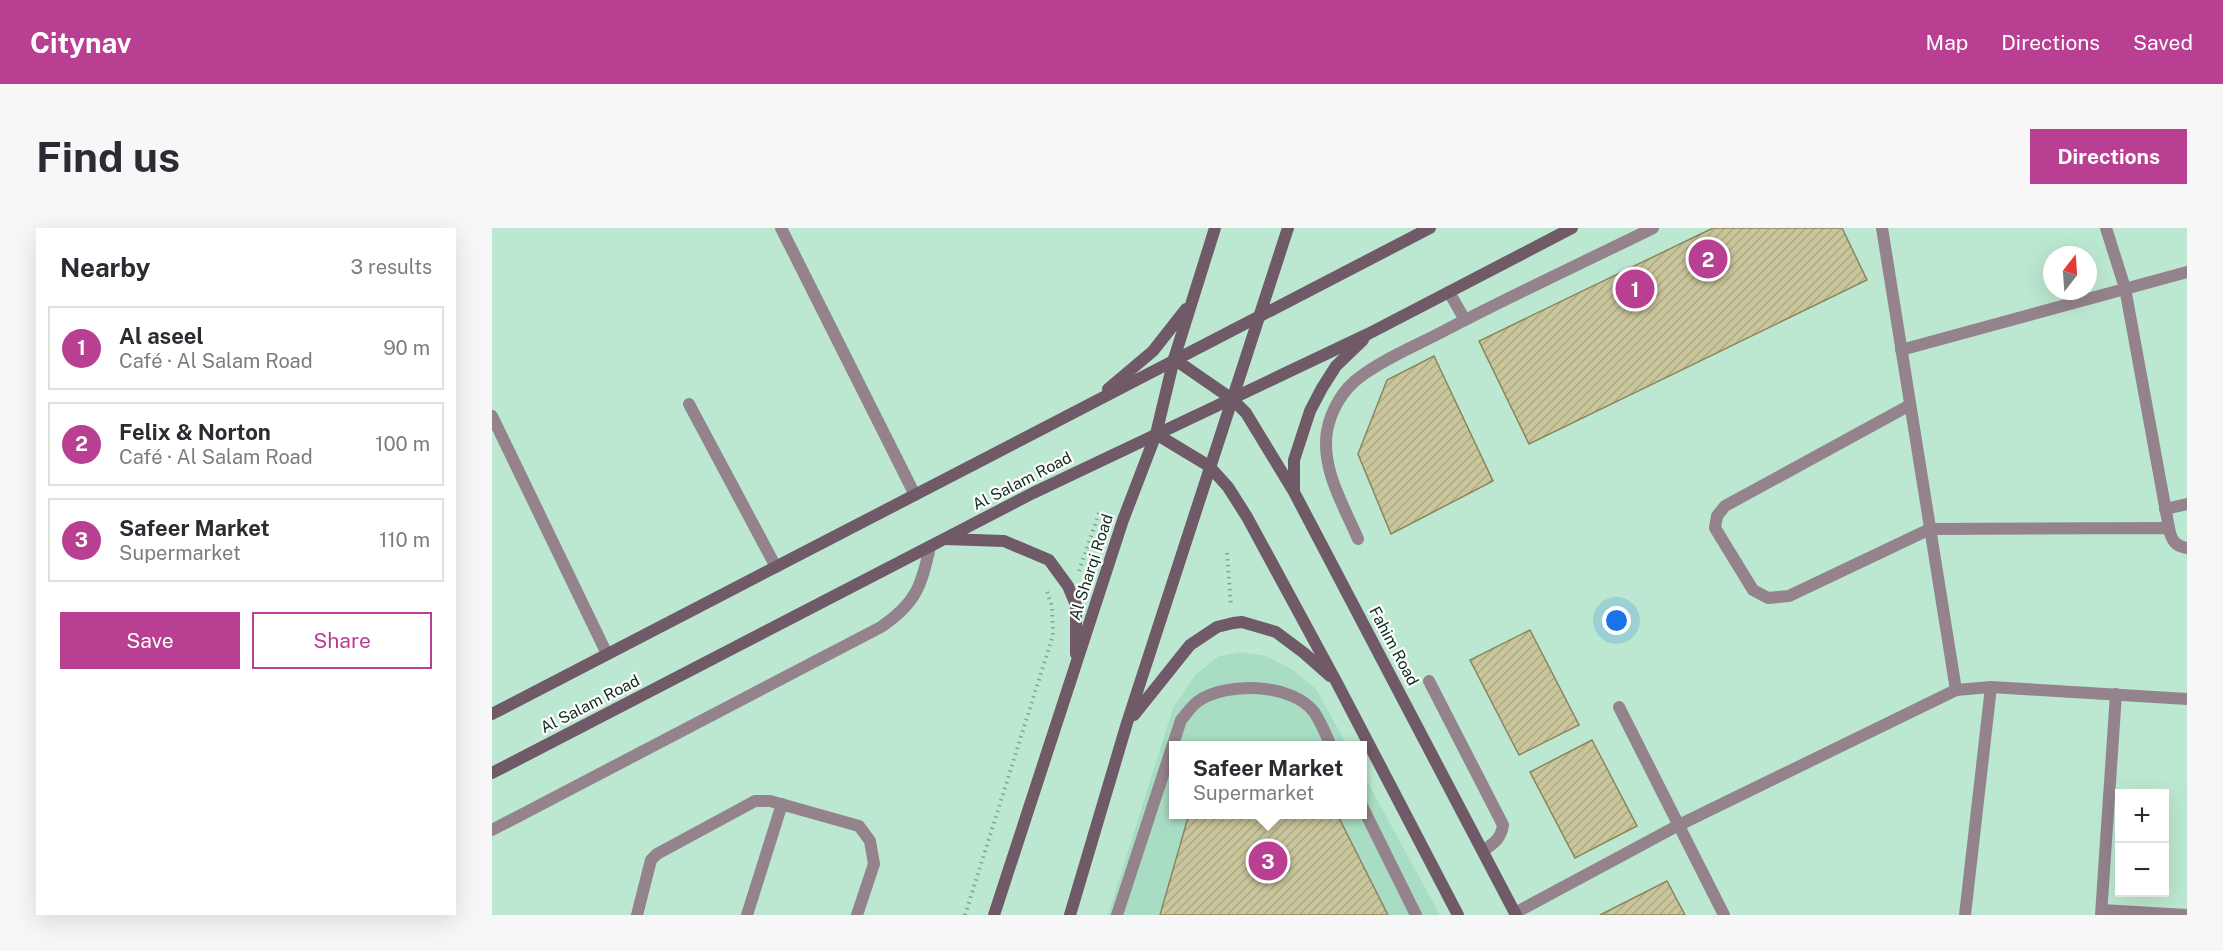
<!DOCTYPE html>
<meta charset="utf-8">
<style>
:root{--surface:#fff;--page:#f7f7f7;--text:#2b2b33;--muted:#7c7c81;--line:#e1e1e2;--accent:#b83f92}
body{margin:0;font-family:"Public Sans",sans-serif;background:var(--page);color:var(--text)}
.controls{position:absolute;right:18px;bottom:18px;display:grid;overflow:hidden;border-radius:0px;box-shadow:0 6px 24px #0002}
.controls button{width:54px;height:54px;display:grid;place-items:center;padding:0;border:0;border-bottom:2px solid var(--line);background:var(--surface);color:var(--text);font:30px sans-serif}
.compass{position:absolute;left:1551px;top:18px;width:54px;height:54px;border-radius:50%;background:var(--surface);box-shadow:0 6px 24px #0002;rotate:17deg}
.you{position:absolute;left:1125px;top:393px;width:21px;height:21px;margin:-15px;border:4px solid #fff;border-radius:50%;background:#1a73e8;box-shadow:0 0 0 9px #1a73e833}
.badge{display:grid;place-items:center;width:39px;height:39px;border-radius:50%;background:var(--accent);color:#fff;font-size:20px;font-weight:700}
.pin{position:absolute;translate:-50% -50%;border:3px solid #fff;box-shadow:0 2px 6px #0006}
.popup{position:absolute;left:677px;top:513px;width:198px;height:78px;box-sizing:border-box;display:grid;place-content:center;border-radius:0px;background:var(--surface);filter:drop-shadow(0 2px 4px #0005);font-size:20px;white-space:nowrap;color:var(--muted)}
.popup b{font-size:22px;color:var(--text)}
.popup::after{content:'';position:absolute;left:50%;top:100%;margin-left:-12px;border:12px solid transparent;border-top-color:var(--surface)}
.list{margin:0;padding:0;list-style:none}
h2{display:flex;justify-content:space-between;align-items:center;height:78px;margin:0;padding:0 24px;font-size:26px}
h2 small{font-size:20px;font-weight:400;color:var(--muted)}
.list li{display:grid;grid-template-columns:39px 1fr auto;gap:18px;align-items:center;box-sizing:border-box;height:84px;margin:0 12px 12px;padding:0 12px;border:2px solid var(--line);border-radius:0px}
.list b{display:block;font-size:22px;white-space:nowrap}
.list p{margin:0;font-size:20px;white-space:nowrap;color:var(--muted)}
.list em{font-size:20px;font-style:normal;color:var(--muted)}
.actions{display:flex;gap:12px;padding:18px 24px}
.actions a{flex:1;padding:14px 0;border:2px solid var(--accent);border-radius:0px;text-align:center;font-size:21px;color:var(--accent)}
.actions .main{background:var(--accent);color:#fff}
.map{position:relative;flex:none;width:1695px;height:687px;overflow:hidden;border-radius:0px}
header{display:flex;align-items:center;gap:36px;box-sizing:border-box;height:84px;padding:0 30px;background:var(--accent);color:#fff}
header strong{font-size:28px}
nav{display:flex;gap:33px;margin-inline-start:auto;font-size:21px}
.intro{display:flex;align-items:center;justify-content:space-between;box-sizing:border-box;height:144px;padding:0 36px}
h1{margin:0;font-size:42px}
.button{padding:15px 27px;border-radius:0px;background:var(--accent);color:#fff;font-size:21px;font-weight:700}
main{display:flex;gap:36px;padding:0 36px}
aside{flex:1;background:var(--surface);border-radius:0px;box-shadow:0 6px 24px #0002}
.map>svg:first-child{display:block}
.built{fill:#a9ddc3}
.building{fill:url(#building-hatch);stroke:#8a855e;stroke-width:1.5}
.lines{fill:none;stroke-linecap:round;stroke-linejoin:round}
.path{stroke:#83a694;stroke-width:4;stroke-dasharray:1.5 4.5;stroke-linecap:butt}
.lane{stroke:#94838d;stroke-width:12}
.street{stroke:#94838d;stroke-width:12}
.secondary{stroke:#715a68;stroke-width:12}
.labels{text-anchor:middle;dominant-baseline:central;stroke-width:4.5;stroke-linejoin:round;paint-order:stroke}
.street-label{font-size:16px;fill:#182921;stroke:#fafefc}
</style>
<header>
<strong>Citynav</strong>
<nav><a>Map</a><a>Directions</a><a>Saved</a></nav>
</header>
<div class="intro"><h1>Find us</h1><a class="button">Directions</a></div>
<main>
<aside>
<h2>Nearby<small>3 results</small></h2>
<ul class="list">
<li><span class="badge">1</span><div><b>Al aseel</b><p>Café · Al Salam Road</p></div><em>90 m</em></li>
<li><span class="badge">2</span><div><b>Felix &amp; Norton</b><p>Café · Al Salam Road</p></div><em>100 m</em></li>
<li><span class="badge">3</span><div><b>Safeer Market</b><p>Supermarket</p></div><em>110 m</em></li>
</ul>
<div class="actions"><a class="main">Save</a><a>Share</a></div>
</aside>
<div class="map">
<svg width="1695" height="687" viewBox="0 0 1695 687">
<defs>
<pattern id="building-hatch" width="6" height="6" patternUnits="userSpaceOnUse" patternTransform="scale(1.5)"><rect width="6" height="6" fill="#cac69c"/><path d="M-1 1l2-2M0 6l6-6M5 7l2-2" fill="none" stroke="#adaa86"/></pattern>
</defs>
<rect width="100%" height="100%" fill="#bce8d1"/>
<polygon class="built" points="749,424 774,428 801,442 824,461 855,517 682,518 682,586 870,586 871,546 948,687 616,687 681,480 703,447 727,428"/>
<g class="building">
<polygon points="1221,0 1350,0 1375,52 1037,216 987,113"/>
<polygon points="942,128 1001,253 899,306 866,226 895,152"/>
<polygon points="1038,402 1087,497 1027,527 978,432"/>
<polygon points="1100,512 1145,598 1083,630 1038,544"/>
<polygon points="697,586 845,586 896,687 668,687"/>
<polygon points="1175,653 1193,687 1108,687"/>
</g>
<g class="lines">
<g class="path">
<polyline points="735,325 739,378"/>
<polyline points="587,343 607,285"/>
<polyline points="473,687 561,407 560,378 555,364"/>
</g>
<g class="lane">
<polyline points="957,64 973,92"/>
<polyline points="197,176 284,339"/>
<path d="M866 311C851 276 829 241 835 203 839 182 851 161 868 149 892 131 921 119 948 105 1018 68 1090 35 1161 0"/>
<polyline points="870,578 924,687"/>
<path d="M0 602 389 399C424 375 429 359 438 319"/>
<polyline points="145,687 159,632 165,626 263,573 278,573 367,598 378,613 382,636 365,687"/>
<polyline points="255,687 290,576"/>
<path d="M625 687 689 492C694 486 699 479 705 474 733 453 800 455 822 484 829 494 834 507 839 518"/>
</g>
<g class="street">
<polyline points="289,0 423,267"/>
<polyline points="1390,0 1464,462"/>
<polyline points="1614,0 1633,60 1677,300"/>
<polyline points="1409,122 1695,44"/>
<path d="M1418 177 1233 278 1225 288 1223 300 1261 362 1276 370 1297 368 1438 301 1677 300C1679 312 1683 318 1695 320"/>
<polyline points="0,188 115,426"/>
<polyline points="1673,281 1695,276"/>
<path d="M937 453 1011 597C1009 611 1002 615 991 623"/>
<polyline points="1127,479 1232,687"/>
<polyline points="1610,682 1695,687"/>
<polyline points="1023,685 1185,598 1464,462 1499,459 1695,471"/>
<polyline points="1473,687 1499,459"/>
<polyline points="1609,687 1624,466"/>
</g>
<g class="secondary">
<polyline points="682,131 740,171 754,185 802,264 1024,687"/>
<polyline points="616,161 661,123 694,81"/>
<polyline points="664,206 717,238 736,259 755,289 845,455 966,687"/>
<polyline points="802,263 802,232 818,183 830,160 844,138 871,112"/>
<polyline points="453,311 512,313 557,332 576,358 584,377 584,426"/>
<polyline points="0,486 938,0"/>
<polyline points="642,487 698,417 725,399 741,395 750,394 784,404 812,425 838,448"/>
<polyline points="0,545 541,265 876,106 1080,0"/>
<polyline points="502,687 631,292 664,206 682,131 723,0"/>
<polyline points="578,687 635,495 796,0"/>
</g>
</g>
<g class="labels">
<g class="street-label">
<text transform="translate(530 253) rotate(-27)">Al Salam Road</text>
<text transform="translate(599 339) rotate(-72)">Al Sharqi Road</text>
<text transform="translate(902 418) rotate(62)">Fahim Road</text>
<text transform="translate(98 476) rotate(-27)">Al Salam Road</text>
</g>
</g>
</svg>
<div class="controls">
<button>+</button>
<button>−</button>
</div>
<svg class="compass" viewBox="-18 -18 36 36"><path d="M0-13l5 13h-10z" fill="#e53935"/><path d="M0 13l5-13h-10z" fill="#7c7c81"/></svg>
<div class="you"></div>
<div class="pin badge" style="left:1143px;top:61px">1</div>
<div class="pin badge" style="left:1216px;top:31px">2</div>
<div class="pin badge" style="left:776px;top:633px">3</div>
<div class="popup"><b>Safeer Market</b>Supermarket</div>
</div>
</main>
